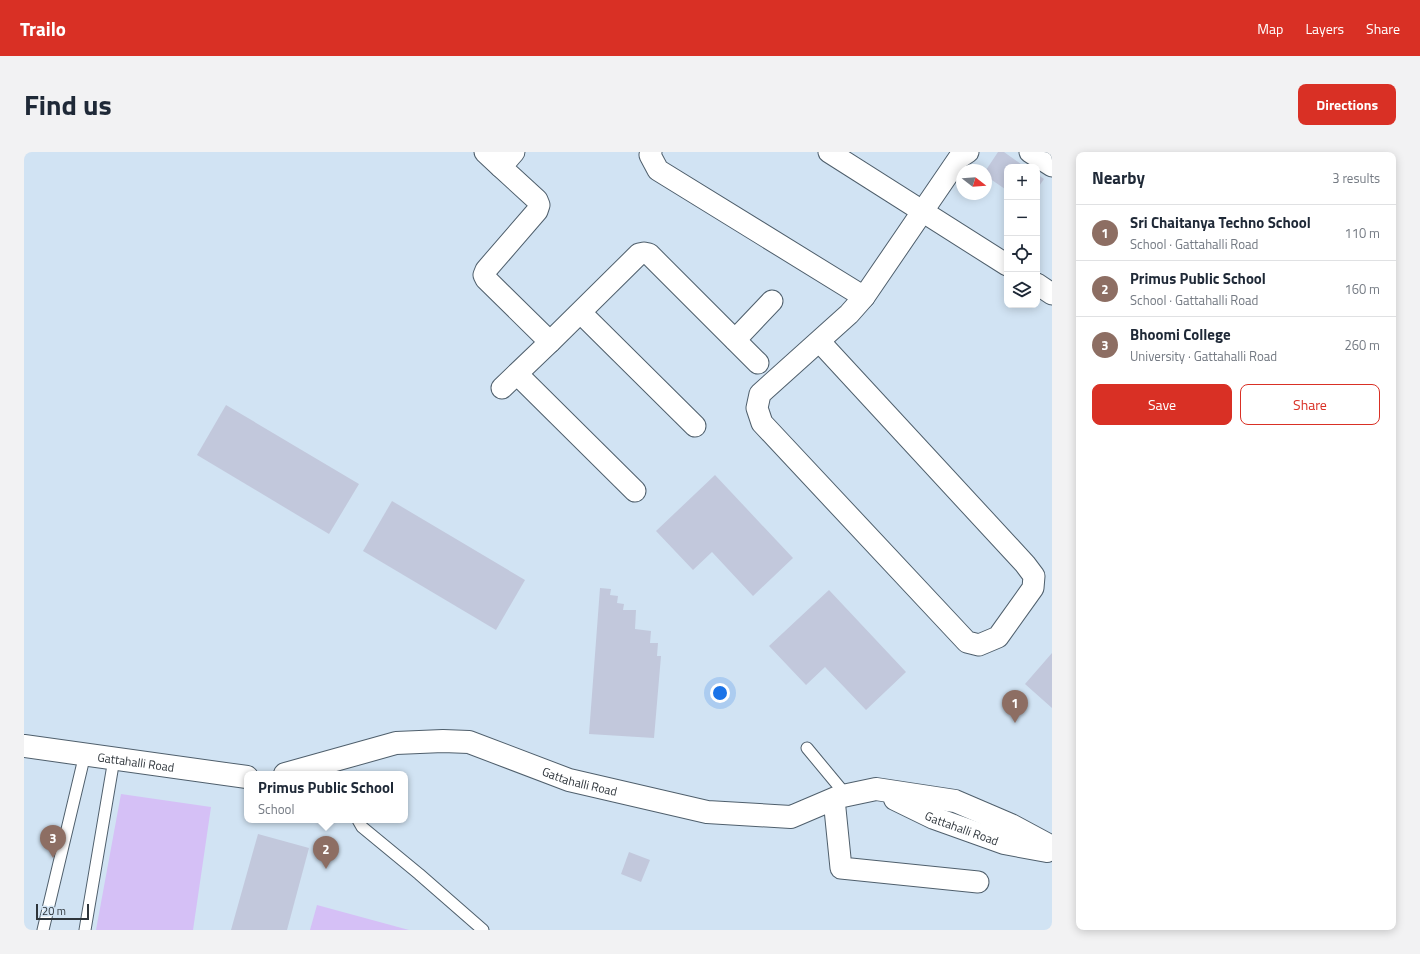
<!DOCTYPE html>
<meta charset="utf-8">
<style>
:root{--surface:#fff;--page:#f2f2f3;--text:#1f2937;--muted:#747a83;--line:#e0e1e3;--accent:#d93025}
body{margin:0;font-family:"Titillium Web",sans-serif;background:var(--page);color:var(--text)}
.controls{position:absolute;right:12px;top:12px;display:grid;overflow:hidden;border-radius:8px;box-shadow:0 2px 10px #0003}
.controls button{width:36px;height:36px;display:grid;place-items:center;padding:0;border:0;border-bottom:1px solid var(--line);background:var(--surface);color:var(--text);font:20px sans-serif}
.compass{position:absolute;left:932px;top:12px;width:36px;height:36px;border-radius:50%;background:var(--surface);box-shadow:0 2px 10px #0003;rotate:107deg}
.scale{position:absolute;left:12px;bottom:10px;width:53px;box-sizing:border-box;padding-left:4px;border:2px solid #2e353b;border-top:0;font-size:11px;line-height:14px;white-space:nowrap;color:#2e353b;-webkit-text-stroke:3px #d1e3f3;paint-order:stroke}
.you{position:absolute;left:696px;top:541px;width:14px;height:14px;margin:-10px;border:3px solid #fff;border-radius:50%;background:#1a73e8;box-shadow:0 0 0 6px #1a73e833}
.badge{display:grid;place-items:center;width:26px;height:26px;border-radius:50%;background:var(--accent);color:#fff;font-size:13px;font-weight:700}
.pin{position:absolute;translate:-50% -33px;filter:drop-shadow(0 1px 2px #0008)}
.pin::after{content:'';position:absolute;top:21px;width:14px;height:12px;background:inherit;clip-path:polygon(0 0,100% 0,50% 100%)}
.popup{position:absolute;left:220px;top:619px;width:164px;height:52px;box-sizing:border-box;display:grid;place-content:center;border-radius:8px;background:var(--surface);filter:drop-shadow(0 1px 3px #0005);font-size:13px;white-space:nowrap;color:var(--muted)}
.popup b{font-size:15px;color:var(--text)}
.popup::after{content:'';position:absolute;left:50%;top:100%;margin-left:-8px;border:8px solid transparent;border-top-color:var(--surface)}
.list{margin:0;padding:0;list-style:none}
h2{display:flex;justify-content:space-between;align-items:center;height:52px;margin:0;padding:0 16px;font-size:17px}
h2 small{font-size:13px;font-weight:400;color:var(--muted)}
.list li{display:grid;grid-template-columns:26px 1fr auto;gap:12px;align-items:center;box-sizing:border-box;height:56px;padding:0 16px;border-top:1px solid var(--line)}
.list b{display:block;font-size:15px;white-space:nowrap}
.list p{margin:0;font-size:13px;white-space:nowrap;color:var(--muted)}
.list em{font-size:13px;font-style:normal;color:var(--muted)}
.actions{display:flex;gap:8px;padding:12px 16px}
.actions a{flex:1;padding:9px 0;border:1px solid var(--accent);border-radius:8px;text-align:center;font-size:14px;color:var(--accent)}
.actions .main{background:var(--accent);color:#fff}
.icon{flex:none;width:22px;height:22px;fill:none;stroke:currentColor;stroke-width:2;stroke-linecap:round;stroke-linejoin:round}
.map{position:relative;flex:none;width:1028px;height:778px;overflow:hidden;border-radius:8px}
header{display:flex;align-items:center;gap:24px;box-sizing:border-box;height:56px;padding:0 20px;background:var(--accent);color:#fff}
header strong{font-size:19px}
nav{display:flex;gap:22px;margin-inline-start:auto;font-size:14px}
.intro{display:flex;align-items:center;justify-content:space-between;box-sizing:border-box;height:96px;padding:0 24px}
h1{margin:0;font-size:28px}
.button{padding:10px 18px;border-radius:8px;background:var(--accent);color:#fff;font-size:14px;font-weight:700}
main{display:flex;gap:24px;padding:0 24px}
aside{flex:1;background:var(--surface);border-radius:8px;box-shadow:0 2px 10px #0003}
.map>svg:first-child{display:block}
.green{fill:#d5c0f6}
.building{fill:#c2c8dc}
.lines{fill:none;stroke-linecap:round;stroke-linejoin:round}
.service-casing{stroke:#4f5f6c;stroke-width:13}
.minor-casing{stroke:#4f5f6c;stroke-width:23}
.secondary-casing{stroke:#4f5f6c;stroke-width:24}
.service{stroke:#fff;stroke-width:11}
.minor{stroke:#fff;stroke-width:21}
.secondary{stroke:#fff;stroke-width:22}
.labels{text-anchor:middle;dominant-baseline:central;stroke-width:3;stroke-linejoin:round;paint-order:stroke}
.street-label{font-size:12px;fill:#2e353b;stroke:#d1e3f3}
</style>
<header>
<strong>Trailo</strong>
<nav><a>Map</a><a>Layers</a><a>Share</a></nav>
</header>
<div class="intro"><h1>Find us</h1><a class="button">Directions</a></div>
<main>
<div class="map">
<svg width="1028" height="778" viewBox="0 0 1028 778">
<rect width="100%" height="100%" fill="#d1e3f3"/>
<g class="green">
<polygon points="97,642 187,655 169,778 72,778"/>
<polygon points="293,753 385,778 286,778"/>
</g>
<g class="building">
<polygon points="974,0 980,0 997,12 995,15 983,15 983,33 981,37 962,24 962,18"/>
<polygon points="1013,22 1020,27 1013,37"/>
<polygon points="202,253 335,332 305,382 173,303"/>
<polygon points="691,323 769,406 729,444 688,400 669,418 632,379"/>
<polygon points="368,349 501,428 472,478 339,399"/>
<polygon points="576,436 587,437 586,443 594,444 593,451 600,452 599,458 612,458 611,477 627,479 626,491 634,491 633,504 637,504 630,586 565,582"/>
<polygon points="805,438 882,520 842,558 801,515 782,533 745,494"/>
<polygon points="1028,501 1028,556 1001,532"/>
<polygon points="234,682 285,696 263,778 207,778"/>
<polygon points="605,700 626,708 617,730 597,722"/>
</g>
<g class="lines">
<defs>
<g id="service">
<polyline points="783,596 822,643"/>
<polyline points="334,668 338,675 395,722 459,778"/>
<polyline points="19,778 61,602"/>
<polyline points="61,778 90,607"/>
</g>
<g id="minor">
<polyline points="461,0 477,15"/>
<polyline points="627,0 626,3 634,18 840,145"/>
<polyline points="805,0 983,113"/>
<polyline points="1006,0 1028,14"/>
<polyline points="1013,132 1028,142"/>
<polyline points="557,161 671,274"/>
<polyline points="711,188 748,149"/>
<polyline points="795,189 1001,412 1010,424 1009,436 974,485 955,493 943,490 738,271 733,256 736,242 825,162 840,145 935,6 944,0"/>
<polyline points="526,190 615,102 620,101 625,102 734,211"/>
<polyline points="493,222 611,339"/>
<polyline points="478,236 526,190 462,127 460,123 462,118 513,59 515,53 513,48 477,15 490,0"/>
<polyline points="810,647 817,716 954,730"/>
</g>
<g id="secondary">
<path id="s1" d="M0 594 223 625"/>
<path id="s2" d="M261 622 372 591 419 589 445 590 545 628 683 660 767 665 814 645 852 637 931 649 987 673 1028 695"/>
<path id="s3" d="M871 647 910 666 980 691 1023 699"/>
</g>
</defs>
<use href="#service" class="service-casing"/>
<use href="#minor" class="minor-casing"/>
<use href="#secondary" class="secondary-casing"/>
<use href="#service" class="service"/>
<use href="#minor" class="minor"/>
<use href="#secondary" class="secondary"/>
</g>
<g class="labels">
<g class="street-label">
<text stroke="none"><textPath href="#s1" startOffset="113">Gattahalli Road</textPath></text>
<text stroke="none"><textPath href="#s2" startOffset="306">Gattahalli Road</textPath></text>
<text stroke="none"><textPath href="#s3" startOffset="73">Gattahalli Road</textPath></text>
</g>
</g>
</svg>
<div class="controls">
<button>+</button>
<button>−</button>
<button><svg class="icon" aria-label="locate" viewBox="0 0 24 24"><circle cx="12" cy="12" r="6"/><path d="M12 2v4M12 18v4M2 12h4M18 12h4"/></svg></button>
<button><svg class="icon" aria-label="layers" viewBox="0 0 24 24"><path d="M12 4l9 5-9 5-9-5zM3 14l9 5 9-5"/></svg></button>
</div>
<svg class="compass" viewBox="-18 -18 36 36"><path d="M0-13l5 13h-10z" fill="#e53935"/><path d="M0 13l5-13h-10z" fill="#747a83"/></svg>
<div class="scale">20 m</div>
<div class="you"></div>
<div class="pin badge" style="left:991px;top:571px;background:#8d6e63">1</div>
<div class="pin badge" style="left:302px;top:717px;background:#8d6e63">2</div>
<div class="popup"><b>Primus Public School</b>School</div>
<div class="pin badge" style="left:29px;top:706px;background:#8d6e63">3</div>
</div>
<aside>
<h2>Nearby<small>3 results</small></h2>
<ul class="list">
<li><span class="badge" style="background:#8d6e63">1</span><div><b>Sri Chaitanya Techno School</b><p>School · Gattahalli Road</p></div><em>110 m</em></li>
<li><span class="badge" style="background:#8d6e63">2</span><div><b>Primus Public School</b><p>School · Gattahalli Road</p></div><em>160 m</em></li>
<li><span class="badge" style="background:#8d6e63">3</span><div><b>Bhoomi College</b><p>University · Gattahalli Road</p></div><em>260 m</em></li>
</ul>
<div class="actions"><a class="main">Save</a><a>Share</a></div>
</aside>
</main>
